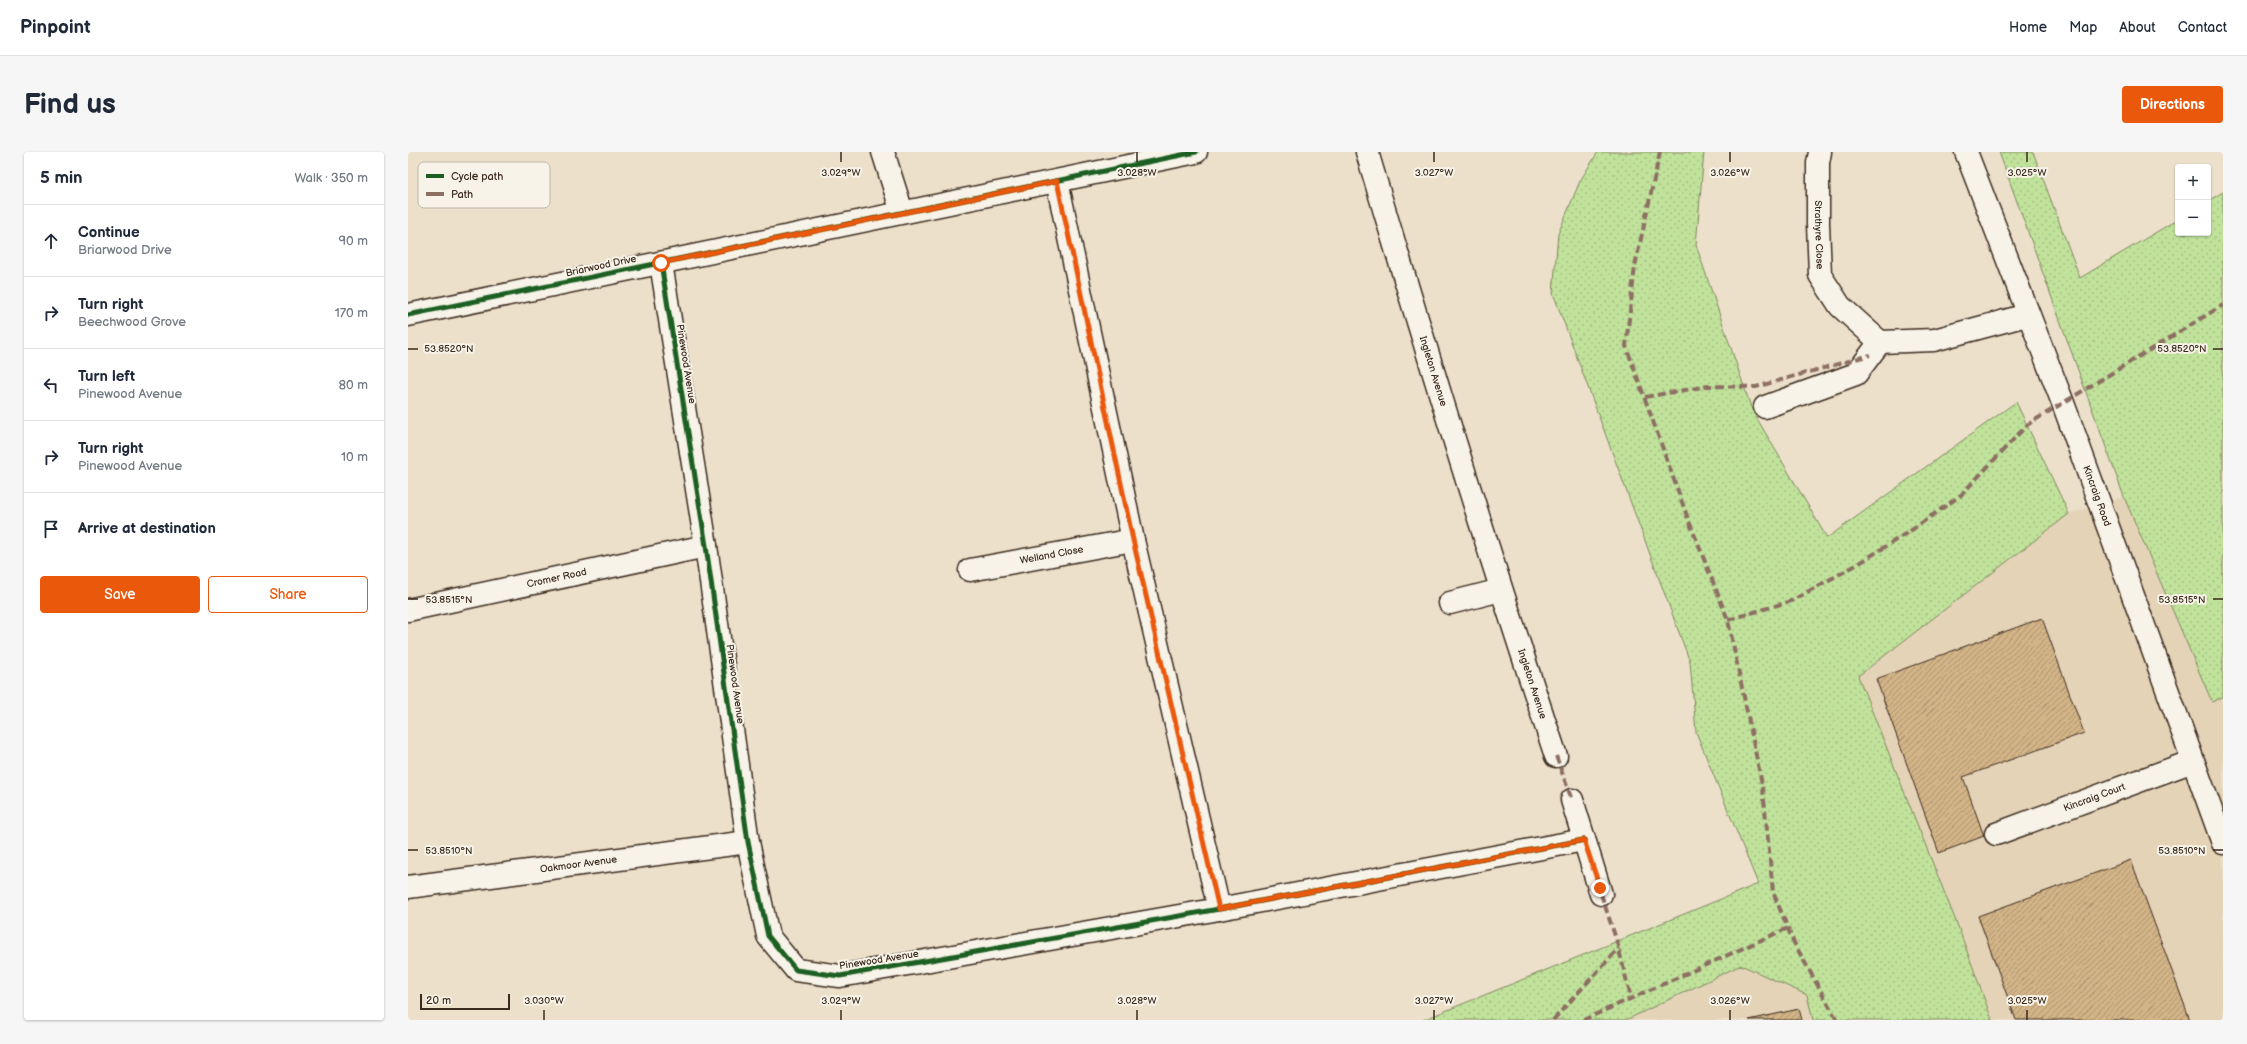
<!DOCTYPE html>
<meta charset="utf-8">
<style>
:root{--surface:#fff;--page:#f6f6f7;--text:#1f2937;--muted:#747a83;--line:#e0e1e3;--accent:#ea580c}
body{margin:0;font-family:"Balsamiq Sans",sans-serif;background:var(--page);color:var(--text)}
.controls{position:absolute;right:12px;top:12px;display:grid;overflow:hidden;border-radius:4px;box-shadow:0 1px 3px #0004}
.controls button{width:36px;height:36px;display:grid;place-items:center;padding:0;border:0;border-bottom:1px solid var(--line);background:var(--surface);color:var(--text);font:20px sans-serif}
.scale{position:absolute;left:12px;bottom:10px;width:90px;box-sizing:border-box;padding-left:4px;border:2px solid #3b2a1e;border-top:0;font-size:11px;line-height:14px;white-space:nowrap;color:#3b2a1e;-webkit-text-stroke:3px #f7f3e8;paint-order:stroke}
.stop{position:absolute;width:12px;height:12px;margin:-9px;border:3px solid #ea580c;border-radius:50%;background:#fff}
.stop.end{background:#ea580c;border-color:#fff;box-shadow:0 1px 4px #0008}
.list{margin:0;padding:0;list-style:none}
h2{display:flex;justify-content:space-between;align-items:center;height:52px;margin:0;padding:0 16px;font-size:17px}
h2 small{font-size:13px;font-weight:400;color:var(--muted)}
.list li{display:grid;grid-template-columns:26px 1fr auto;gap:12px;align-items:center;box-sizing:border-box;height:72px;padding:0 16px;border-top:1px solid var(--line)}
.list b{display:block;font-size:15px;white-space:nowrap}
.list p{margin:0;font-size:13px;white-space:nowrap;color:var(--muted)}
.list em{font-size:13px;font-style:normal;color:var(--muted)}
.actions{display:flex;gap:8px;padding:12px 16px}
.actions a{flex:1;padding:9px 0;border:1px solid var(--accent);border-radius:4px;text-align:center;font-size:14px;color:var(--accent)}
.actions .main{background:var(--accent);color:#fff}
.icon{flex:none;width:22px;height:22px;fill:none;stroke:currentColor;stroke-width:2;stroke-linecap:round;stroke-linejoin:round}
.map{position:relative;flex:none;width:1815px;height:868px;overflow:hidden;border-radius:4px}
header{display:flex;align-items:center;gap:24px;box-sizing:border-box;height:56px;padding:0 20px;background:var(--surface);border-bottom:1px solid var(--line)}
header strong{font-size:19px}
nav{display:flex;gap:22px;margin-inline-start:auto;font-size:14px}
.intro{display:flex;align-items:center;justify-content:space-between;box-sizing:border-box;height:96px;padding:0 24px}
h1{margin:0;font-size:28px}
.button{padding:10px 18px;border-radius:4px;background:var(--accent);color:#fff;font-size:14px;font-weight:700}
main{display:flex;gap:24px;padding:0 24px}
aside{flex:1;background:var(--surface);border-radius:4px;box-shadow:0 1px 3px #0004}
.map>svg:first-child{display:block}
.built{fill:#e4d3b7}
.grass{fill:url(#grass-dots);stroke:#7e865c}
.building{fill:url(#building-hatch);stroke:#3b2a1e}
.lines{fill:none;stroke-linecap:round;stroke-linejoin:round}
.minor-casing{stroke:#3b2a1e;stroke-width:25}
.minor{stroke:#f7f3e8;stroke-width:22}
.quiet{stroke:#8d6e63;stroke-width:4;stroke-dasharray:8 4;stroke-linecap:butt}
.cycleway-casing{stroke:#f7f3e8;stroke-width:8}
.cycleway{stroke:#1b5e20;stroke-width:5}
.route{stroke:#ea580c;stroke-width:5}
.ticks{fill:none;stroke:#3b2a1e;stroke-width:1.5}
.labels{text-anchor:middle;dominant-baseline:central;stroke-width:4;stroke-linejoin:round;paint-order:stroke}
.street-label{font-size:10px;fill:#3b2a1e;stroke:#f7f3e8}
.key{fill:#f7f3e8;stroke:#bfb7ab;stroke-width:1}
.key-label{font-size:11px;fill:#3b2a1e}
.ticks-label{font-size:10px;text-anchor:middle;fill:#3b2a1e;stroke:#f7f3e8;stroke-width:4;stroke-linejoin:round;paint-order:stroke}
</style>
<header>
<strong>Pinpoint</strong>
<nav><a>Home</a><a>Map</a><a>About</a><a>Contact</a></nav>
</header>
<div class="intro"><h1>Find us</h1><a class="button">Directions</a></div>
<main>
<aside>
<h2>5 min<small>Walk · 350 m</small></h2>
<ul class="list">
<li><svg class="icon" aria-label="ahead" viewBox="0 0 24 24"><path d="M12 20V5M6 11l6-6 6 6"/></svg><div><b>Continue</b><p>Briarwood Drive</p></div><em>90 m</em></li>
<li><svg class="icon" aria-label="right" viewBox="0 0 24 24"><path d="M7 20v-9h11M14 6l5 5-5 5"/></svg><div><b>Turn right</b><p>Beechwood Grove</p></div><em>170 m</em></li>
<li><svg class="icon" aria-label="left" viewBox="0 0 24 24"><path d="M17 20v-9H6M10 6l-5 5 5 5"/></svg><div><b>Turn left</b><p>Pinewood Avenue</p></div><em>80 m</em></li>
<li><svg class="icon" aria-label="right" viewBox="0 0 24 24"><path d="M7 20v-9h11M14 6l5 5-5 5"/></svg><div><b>Turn right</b><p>Pinewood Avenue</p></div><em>10 m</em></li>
<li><svg class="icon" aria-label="arrive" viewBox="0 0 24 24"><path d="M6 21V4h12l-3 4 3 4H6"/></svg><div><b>Arrive at destination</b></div></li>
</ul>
<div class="actions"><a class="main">Save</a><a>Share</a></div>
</aside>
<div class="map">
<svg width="1815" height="868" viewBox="0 0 1815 868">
<defs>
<pattern id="grass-dots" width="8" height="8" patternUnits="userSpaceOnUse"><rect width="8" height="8" fill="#c0e29b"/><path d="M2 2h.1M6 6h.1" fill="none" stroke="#a6c285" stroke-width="1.8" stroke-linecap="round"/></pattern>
<pattern id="building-hatch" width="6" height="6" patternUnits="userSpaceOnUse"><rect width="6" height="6" fill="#d3b487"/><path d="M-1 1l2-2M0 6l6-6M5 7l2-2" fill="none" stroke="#ac936e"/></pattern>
</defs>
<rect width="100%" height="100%" fill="#ece0cb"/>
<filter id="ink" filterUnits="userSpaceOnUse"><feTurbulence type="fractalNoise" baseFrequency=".025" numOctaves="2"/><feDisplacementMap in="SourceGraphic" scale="8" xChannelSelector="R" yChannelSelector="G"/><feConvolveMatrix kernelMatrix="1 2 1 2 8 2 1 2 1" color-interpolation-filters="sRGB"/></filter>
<g filter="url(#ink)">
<g class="built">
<polygon points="1716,345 1804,549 1815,545 1815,868 1584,868 1551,777 1450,524 1661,362"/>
<polygon points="1333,813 1400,843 1405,868 1218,868"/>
</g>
<g class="grass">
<polygon points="1190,0 1296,0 1288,93 1344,258 1419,386 1608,250 1661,362 1450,524 1551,777 1584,868 1405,868 1399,843 1333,813 1218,868 1015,868 1350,732 1288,580 1282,510 1145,141 1150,82 1172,29"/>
<polygon points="1591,0 1625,0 1672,126 1770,67 1770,81 1800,81 1800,49 1815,40 1815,545 1804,550 1716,345"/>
</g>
<g class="building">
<polygon points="1634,466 1676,581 1555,625 1576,684 1531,701 1468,527"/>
<polygon points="1723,708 1782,868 1608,868 1570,764"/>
<polygon points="1391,857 1394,868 1341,868"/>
</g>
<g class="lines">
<defs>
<g id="minor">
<polyline points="475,0 494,60"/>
<path id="s1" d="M959 0C1019 202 1081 404 1148 604"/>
<path id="s2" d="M1412 0 1410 11V72L1412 123 1432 154 1472 190 1526 188 1619 163"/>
<path id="s3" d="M1558 0 1655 251 1815 691"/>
<polyline points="649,29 725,388 811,757"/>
<polyline points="253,111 298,394 340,690 360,784 388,818 432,824 811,757 1176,688"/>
<polyline points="0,163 788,0"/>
<polyline points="1357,255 1448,222 1472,190"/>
<path id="s4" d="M562 418 725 388"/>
<polyline points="1042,451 1093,438"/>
<path id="s5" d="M0 458 298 394"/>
<polyline points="1164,648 1193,742"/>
<path id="s6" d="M1588 682 1785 609"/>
<path id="s7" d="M0 735 340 690"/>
</g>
</defs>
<use href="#minor" class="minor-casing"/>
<use href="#minor" class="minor"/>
<g class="quiet">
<polyline points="1252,0 1227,114 1218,194 1279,364 1320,468 1355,637 1365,740 1385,789 1429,868"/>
<polyline points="1237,245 1300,234 1348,235 1462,203"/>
<polyline points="1320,468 1383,449 1450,412 1505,377 1553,343 1619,273 1815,153"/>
<polyline points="1148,604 1164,648"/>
<polyline points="1193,742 1209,790 1223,846"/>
<polyline points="1145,868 1211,796"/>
<polyline points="1175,868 1380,776"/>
</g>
<defs>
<g id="cycleway">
<polyline points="253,111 298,394 340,690 360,784 388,818 432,824 811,757 1176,688"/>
<polyline points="0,163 788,0"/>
</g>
</defs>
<use href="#cycleway" class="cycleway-casing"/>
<use href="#cycleway" class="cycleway"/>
</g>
</g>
<g class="lines" filter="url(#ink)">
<polyline class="route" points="253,111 649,29 725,388 811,757 1176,688 1192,736"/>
</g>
<path class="ticks" d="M433 0V10M729 0V10M1026 0V10M1322 0V10M1619 0V10M0 197H10M1805 197H1815M0 447H10M1805 447H1815M0 698H10M1805 698H1815M136 858V868M433 858V868M729 858V868M1026 858V868M1322 858V868M1619 858V868"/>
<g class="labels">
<g class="street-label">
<text stroke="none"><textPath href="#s2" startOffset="83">Strathyre Close</textPath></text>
<text transform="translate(193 114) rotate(-12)">Briarwood Drive</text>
<text transform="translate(278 212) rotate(81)">Pinewood Avenue</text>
<text stroke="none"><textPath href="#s1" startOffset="229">Ingleton Avenue</textPath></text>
<text stroke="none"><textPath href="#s3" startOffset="368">Kincraig Road</textPath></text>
<text stroke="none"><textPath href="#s4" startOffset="83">Welland Close</textPath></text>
<text stroke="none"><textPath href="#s5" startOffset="152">Cromer Road</textPath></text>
<text transform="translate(327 532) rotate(82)">Pinewood Avenue</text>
<text stroke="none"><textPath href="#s1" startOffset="557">Ingleton Avenue</textPath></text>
<text stroke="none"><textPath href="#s6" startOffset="105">Kincraig Court</textPath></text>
<text stroke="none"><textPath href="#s7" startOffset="172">Oakmoor Avenue</textPath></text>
<text transform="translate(471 808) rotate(-9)">Pinewood Avenue</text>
</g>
</g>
<rect x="10" y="10" width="132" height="46" rx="6" class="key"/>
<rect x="18" y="22" width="18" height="4" fill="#1b5e20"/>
<rect x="18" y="40" width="18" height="4" fill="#8d6e63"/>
<g class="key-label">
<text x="43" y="28">Cycle path</text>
<text x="43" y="46">Path</text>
</g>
<g class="ticks-label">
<text x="433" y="24">3.029°W</text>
<text x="729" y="24">3.028°W</text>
<text x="1026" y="24">3.027°W</text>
<text x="1322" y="24">3.026°W</text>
<text x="1619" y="24">3.025°W</text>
<text x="41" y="200">53.8520°N</text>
<text x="1774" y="200">53.8520°N</text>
<text x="41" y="451">53.8515°N</text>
<text x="1774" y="451">53.8515°N</text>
<text x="41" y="702">53.8510°N</text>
<text x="1774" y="702">53.8510°N</text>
<text x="136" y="852">3.030°W</text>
<text x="433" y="852">3.029°W</text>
<text x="729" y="852">3.028°W</text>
<text x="1026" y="852">3.027°W</text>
<text x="1322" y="852">3.026°W</text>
<text x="1619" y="852">3.025°W</text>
</g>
</svg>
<div class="controls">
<button>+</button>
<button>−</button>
</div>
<div class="scale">20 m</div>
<div class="stop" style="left:253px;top:111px"></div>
<div class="stop end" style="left:1192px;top:736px"></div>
</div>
</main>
